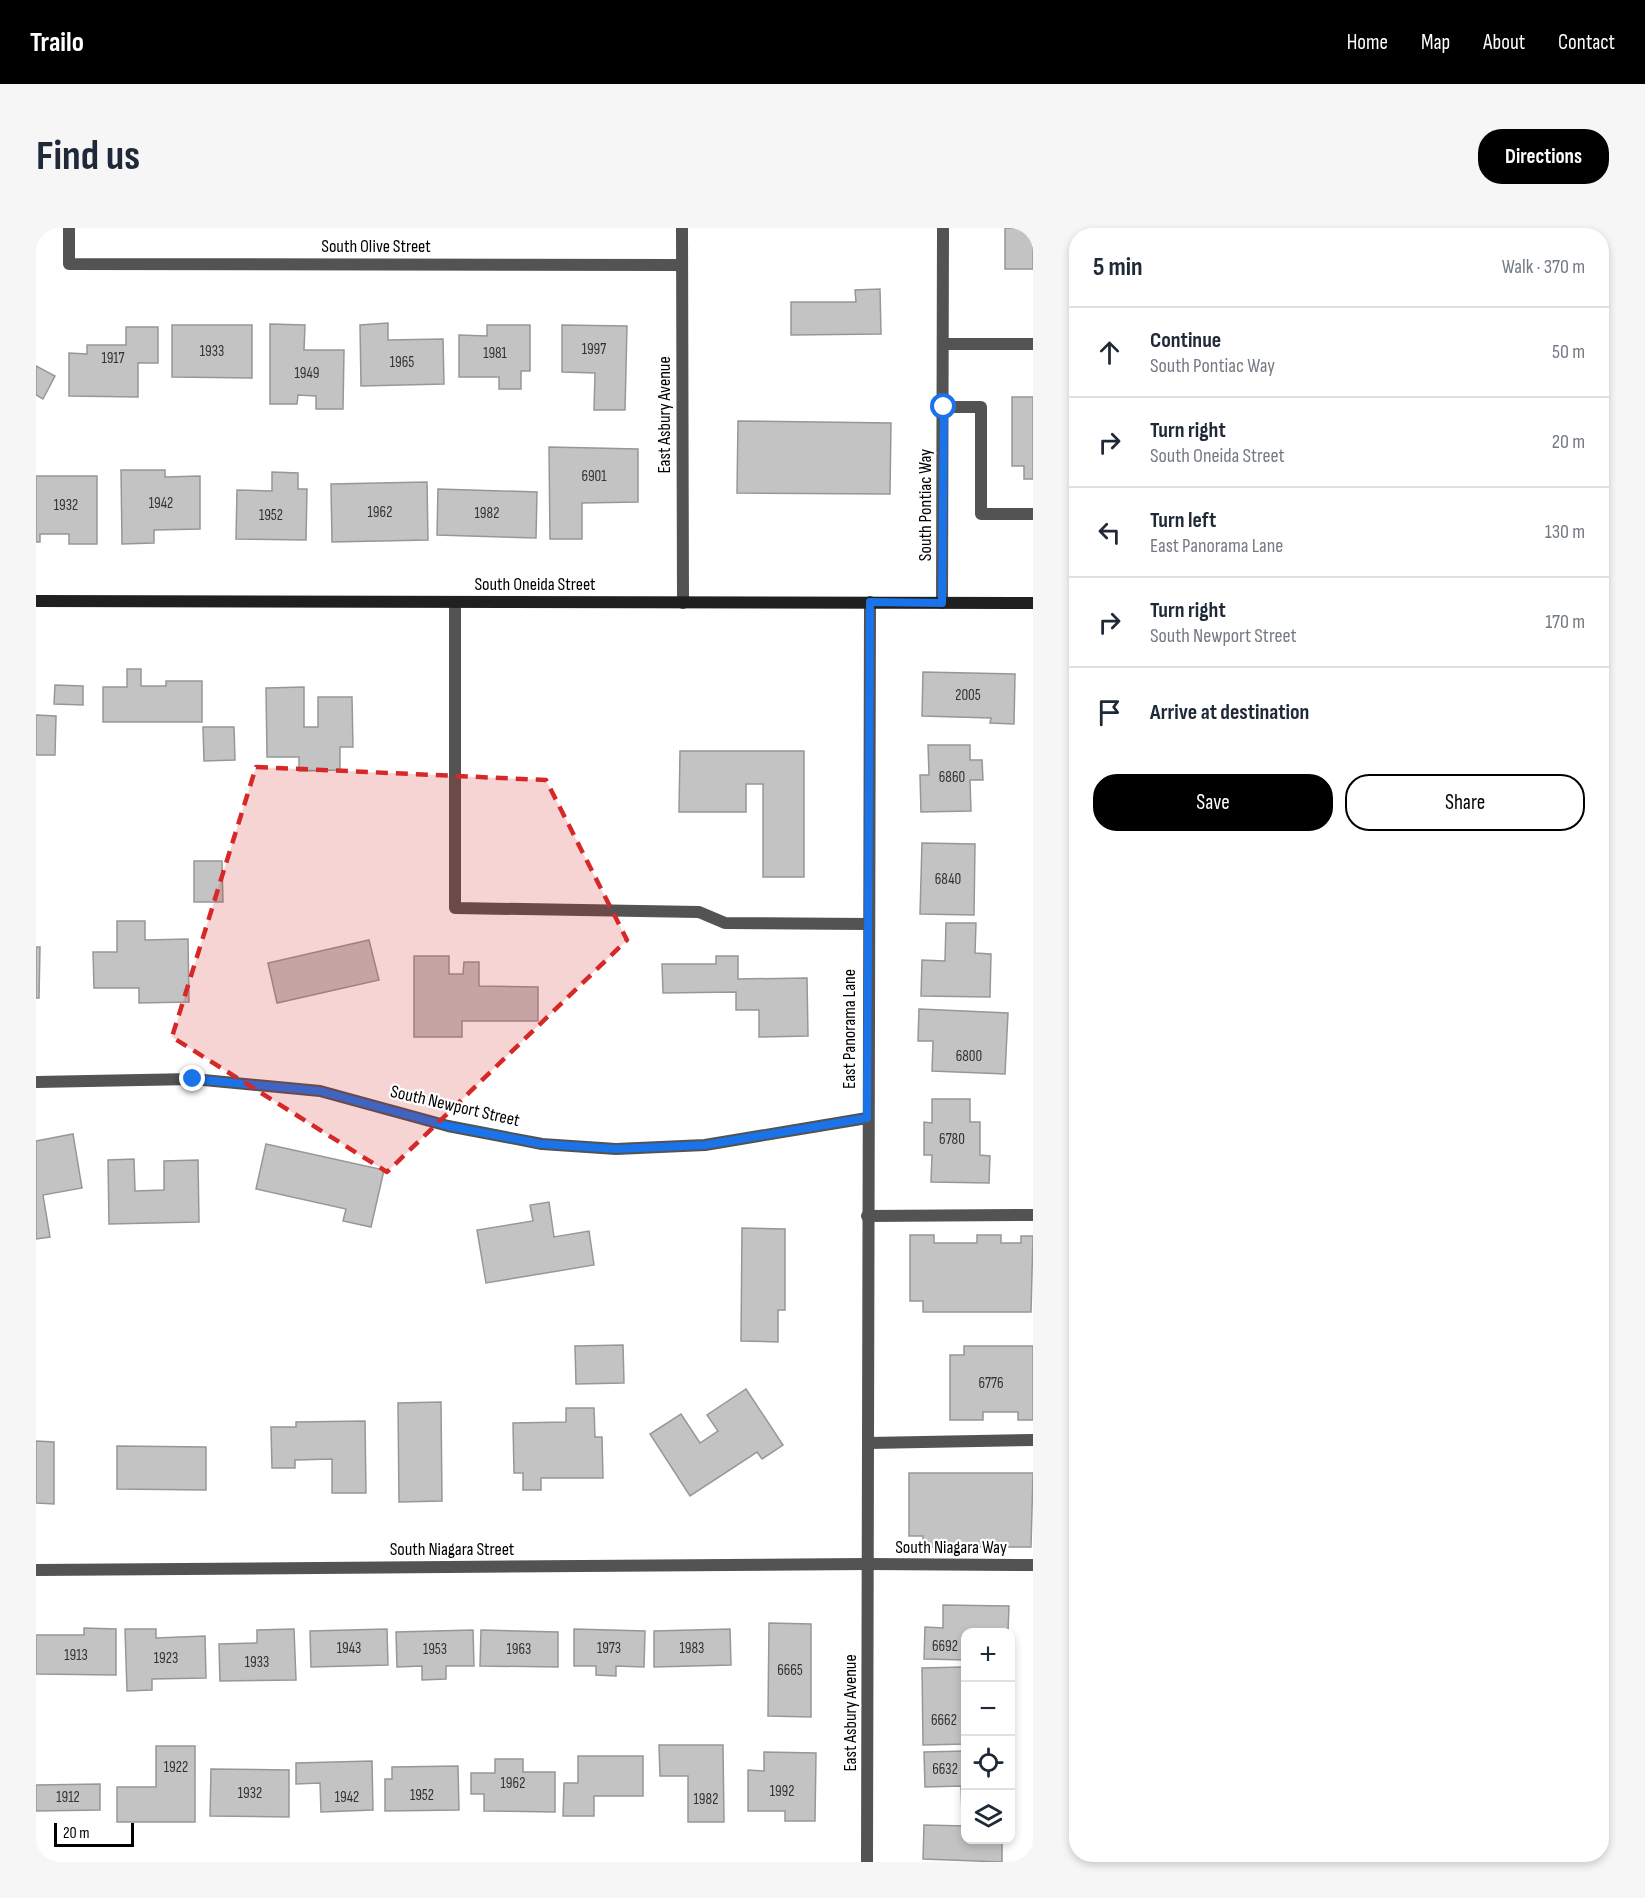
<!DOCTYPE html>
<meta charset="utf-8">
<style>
:root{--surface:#fff;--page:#f6f6f7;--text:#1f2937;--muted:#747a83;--line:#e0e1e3;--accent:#000}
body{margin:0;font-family:"Sofia Sans Condensed",sans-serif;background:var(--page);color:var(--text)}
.controls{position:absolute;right:18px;bottom:18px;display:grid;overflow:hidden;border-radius:12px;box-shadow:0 3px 9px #0003}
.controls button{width:54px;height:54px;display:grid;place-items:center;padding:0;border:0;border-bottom:2px solid var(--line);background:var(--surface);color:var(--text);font:30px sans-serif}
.scale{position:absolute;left:18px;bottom:15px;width:80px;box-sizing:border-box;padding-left:6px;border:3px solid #000;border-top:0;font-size:16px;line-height:21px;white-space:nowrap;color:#000;-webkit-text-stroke:4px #fff;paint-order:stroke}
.stop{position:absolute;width:18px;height:18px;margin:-14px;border:4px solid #1a73e8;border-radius:50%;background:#fff}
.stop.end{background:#1a73e8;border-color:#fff;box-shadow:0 2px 6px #0008}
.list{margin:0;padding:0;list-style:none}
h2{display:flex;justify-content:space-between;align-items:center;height:78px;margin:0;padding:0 24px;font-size:26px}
h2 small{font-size:20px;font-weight:400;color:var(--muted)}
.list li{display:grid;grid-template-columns:39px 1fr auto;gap:18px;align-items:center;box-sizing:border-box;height:90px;padding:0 24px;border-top:2px solid var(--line)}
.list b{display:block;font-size:22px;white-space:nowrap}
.list p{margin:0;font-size:20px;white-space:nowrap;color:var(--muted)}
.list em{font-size:20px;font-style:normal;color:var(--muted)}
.actions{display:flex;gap:12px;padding:18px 24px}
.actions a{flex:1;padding:14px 0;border:2px solid var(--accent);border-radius:24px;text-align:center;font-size:21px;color:var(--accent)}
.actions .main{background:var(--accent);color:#fff}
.icon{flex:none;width:33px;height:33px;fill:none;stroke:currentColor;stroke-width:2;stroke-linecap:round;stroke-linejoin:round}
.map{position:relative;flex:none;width:997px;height:1634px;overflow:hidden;border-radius:24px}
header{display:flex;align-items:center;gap:36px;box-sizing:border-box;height:84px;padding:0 30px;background:var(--accent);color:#fff}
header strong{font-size:28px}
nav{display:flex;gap:33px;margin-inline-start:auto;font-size:21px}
.intro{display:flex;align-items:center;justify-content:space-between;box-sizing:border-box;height:144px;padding:0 36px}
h1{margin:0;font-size:42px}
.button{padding:15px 27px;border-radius:24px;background:var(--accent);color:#fff;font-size:21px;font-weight:700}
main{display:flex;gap:36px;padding:0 36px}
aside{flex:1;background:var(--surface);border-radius:24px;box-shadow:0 3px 9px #0003}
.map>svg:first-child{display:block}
.building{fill:#c3c3c3;stroke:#979797;stroke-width:1.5}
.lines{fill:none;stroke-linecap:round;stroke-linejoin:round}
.lane{stroke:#535353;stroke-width:12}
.street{stroke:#535353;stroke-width:12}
.secondary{stroke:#202020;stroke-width:12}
.route{stroke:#1a73e8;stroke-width:8}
.marked{fill:#d62828;fill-opacity:0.2;stroke:#d62828;stroke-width:4.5;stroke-dasharray:12 8;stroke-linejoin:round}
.labels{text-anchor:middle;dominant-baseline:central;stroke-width:4.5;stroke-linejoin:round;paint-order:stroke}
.number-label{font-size:15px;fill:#313131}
.street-label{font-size:18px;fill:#000;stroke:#fff}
</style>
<header>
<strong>Trailo</strong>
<nav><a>Home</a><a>Map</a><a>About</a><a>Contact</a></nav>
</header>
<div class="intro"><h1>Find us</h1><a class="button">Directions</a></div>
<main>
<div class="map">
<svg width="997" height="1634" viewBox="0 0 997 1634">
<rect width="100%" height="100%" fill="#fff"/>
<g class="building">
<rect x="969" y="0" width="28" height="41"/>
<polygon points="844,61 845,106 755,107 755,74 820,74 819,62"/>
<polygon points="352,95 352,112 407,111 408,156 325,158 324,97"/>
<polygon points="234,96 269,97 268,122 308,122 307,181 280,181 280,168 262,167 261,176 234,176"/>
<polygon points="136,97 216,97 216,150 136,149"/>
<polygon points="451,97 494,97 494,143 485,143 485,161 463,161 463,149 423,149 423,107 451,108"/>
<polygon points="526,97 591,98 589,182 558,182 559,145 526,144"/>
<polygon points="90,99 122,99 122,135 102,135 102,169 33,168 33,125 51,126 51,117 90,117"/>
<polygon points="0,138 19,148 7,171 0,167"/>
<polygon points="976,169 997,169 997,251 988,251 988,238 976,238"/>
<polygon points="702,193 855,195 854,266 701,265"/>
<polygon points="513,219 602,221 602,274 546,275 546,311 514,311"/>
<polygon points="85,242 129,242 129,249 164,248 164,301 118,302 118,315 86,316"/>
<polygon points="236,244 262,245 262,261 271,261 270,312 200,311 201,262 236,263"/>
<polygon points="0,248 61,248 61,316 33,316 33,306 4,306 4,314 0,314"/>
<polygon points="391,254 392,312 296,314 295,256"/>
<polygon points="402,261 501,264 500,310 401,307"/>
<polygon points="91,441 105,441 105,458 130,458 130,453 166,453 166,494 67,494 67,459 91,459"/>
<polygon points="887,444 979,446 978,496 954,495 955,490 886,488"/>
<polygon points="19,457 47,458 47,477 18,476"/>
<polygon points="268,459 268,499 282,499 282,469 316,469 317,519 304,519 304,542 263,543 263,529 231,529 230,460"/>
<polygon points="0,487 20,488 19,527 0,527"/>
<polygon points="167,499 198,499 199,532 168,533"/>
<polygon points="892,517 934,517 934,532 946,532 947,552 934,552 935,583 885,584 884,547 893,547"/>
<polygon points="644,523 768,523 768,649 727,649 727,556 710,556 710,584 643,584"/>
<polygon points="886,615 939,616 938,687 884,686"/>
<polygon points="158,633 186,633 187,674 158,674"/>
<polygon points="81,693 109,693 109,712 152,711 153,774 103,775 103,760 58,760 57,724 81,724"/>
<polygon points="910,695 940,695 939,725 955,726 954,769 885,768 886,732 909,733"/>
<polygon points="333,712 343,752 241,775 232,735"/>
<polygon points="0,719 4,719 3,770 0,770"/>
<polygon points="378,728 413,728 413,746 427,746 428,734 443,734 443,758 502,759 502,793 426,793 426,809 378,809"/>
<polygon points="680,728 702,728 702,751 771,750 772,808 723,809 723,782 700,782 700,764 627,765 626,736 680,736"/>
<polygon points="883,781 972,785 969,846 896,843 897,813 882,813"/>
<polygon points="896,871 934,871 934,894 944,894 944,927 954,928 953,955 895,954 896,927 888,927 888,894 896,895"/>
<polygon points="37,906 46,960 7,967 14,1009 0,1011 0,913"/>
<polygon points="230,916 348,942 335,999 307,993 310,981 220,961"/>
<polygon points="98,931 99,963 128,962 128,933 162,932 163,994 73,996 72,932"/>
<polygon points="513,974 518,1009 553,1003 558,1037 450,1055 441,1002 497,993 494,977"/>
<polygon points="706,1000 749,1001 749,1082 742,1082 742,1114 705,1113"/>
<polygon points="874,1007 898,1007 898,1015 941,1015 941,1007 965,1007 965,1015 985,1015 985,1008 997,1008 995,1084 887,1084 887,1073 874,1073"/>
<polygon points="587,1117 588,1155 540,1156 539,1118"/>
<polygon points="928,1118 997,1118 997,1192 982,1192 982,1184 947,1184 947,1192 914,1192 914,1127 928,1127"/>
<polygon points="710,1161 747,1217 726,1231 721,1224 654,1268 614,1206 645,1186 664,1215 682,1203 671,1187"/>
<polygon points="405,1174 406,1273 363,1274 362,1175"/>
<polygon points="530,1180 558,1180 559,1209 566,1209 567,1250 505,1250 505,1262 487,1262 487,1245 478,1245 477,1195 530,1194"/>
<polygon points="329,1193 330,1265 296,1265 296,1231 259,1232 259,1240 236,1240 235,1199 260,1199 260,1194"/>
<polygon points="0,1213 18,1214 18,1276 0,1275"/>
<polygon points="81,1218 170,1219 170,1262 81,1261"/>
<polygon points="873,1245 997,1245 995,1319 887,1319 887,1308 873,1308"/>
<polygon points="907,1377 973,1378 972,1404 930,1404 930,1432 888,1431 889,1399 907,1400"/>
<polygon points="733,1395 775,1396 775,1489 732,1488"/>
<polygon points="48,1400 80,1401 80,1447 0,1446 0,1407 48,1407"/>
<polygon points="89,1401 120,1401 120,1410 169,1408 170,1450 116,1451 116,1462 91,1463"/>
<polygon points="258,1401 260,1452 184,1453 183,1416 221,1415 221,1402"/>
<polygon points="351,1401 352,1437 275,1439 274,1403"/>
<polygon points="538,1401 609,1403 608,1439 580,1438 580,1448 560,1447 560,1438 538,1438"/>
<polygon points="694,1401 695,1437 618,1439 618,1403"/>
<polygon points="437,1402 438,1438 410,1438 410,1451 386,1452 386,1438 361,1439 360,1404"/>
<polygon points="445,1402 522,1404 522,1439 444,1438"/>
<polygon points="926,1439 930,1516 887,1517 886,1440"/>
<polygon points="623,1517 687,1517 688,1594 652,1594 652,1548 624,1548"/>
<polygon points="120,1518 159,1518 159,1594 81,1594 81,1559 120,1559"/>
<polygon points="930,1523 930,1586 926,1587 925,1558 889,1559 888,1524"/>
<polygon points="728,1524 780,1525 779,1593 749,1593 749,1583 712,1583 712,1542 728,1543"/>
<polygon points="542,1528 607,1528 607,1568 558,1568 558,1588 527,1588 528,1555 542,1555"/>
<polygon points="459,1531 487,1531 487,1544 519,1544 519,1584 448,1583 448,1566 435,1566 435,1545 459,1545"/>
<polygon points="336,1533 337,1582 285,1584 284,1555 260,1556 260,1535"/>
<polygon points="422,1538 423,1582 349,1583 349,1551 356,1551 356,1539"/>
<polygon points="175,1541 253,1542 253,1589 174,1588"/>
<polygon points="64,1556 64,1582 0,1583 0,1557"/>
<polygon points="888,1597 930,1598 930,1612 966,1612 966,1634 887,1631"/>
</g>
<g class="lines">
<g class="lane">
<polyline points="908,116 997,116"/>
<polyline points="908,179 945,179 945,286 997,286"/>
<polyline points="419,374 419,680 663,684 689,695 832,696"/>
<polyline points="831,988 997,987"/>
<polyline points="832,1215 997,1212"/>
<polyline points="832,1336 997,1337"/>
</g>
<g class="street">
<polyline points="33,0 33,36 646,37"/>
<polyline points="646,0 647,375"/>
<polyline points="906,375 907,0"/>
<polyline points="0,854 157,851 284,863 412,898 506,916 580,921 669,917 831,890"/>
<polyline points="0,1342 832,1336"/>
<polyline points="831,1634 834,374"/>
</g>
<polyline class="secondary" points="0,373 997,375"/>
</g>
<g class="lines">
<polyline class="route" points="157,851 284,863 412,898 506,916 580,921 669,917 831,890 834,374 906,375 908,179"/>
</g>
<path class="marked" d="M220 539 510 552 591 712 351 944 136 809Z"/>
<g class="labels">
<g class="number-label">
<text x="558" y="121">1997</text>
<text x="176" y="123">1933</text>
<text x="459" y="125">1981</text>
<text x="77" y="130">1917</text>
<text x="366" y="134">1965</text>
<text x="271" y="145">1949</text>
<text x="558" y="248">6901</text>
<text x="125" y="275">1942</text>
<text x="30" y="277">1932</text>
<text x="344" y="284">1962</text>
<text x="451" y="285">1982</text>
<text x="235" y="287">1952</text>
<text x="932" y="467">2005</text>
<text x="916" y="549">6860</text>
<text x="912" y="651">6840</text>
<text x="933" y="828">6800</text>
<text x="916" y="911">6780</text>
<text x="955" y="1155">6776</text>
<text x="909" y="1418">6692</text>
<text x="313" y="1420">1943</text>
<text x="573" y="1420">1973</text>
<text x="656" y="1420">1983</text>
<text x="399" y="1421">1953</text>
<text x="483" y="1421">1963</text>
<text x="40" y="1427">1913</text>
<text x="130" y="1430">1923</text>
<text x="221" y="1434">1933</text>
<text x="754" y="1442">6665</text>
<text x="908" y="1492">6662</text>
<text x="140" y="1539">1922</text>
<text x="909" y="1541">6632</text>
<text x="477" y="1555">1962</text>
<text x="746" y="1563">1992</text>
<text x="214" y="1565">1932</text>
<text x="386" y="1567">1952</text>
<text x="32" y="1569">1912</text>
<text x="311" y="1569">1942</text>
<text x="670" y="1571">1982</text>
</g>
<g class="street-label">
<text x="340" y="18">South Olive Street</text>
<text transform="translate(628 187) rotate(-90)">East Asbury Avenue</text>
<text transform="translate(889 277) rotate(-90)">South Pontiac Way</text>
<text x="499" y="356">South Oneida Street</text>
<text transform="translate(813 801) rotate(-90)">East Panorama Lane</text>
<text transform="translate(419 878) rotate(13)">South Newport Street</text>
<text x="915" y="1319">South Niagara Way</text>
<text x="416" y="1321">South Niagara Street</text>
<text transform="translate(814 1485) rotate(-90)">East Asbury Avenue</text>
</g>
</g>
</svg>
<div class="controls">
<button>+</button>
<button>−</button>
<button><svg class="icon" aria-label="locate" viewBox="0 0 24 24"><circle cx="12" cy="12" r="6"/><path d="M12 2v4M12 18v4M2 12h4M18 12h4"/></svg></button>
<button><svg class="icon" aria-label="layers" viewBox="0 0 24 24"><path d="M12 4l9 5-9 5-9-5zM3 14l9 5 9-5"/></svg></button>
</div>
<div class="scale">20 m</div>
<div class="stop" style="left:908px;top:179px"></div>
<div class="stop end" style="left:157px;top:851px"></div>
</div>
<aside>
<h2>5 min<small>Walk · 370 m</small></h2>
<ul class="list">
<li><svg class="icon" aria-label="ahead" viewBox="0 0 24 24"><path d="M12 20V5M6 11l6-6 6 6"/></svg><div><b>Continue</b><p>South Pontiac Way</p></div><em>50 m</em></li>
<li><svg class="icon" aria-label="right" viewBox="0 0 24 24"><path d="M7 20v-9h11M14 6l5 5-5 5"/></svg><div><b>Turn right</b><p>South Oneida Street</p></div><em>20 m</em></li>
<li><svg class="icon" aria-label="left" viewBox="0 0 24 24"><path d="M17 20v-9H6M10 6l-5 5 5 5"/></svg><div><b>Turn left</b><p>East Panorama Lane</p></div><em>130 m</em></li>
<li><svg class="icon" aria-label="right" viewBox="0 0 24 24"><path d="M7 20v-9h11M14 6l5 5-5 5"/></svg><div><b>Turn right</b><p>South Newport Street</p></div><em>170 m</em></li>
<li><svg class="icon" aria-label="arrive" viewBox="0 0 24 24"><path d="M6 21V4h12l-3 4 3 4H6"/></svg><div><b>Arrive at destination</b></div></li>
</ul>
<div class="actions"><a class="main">Save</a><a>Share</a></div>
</aside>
</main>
